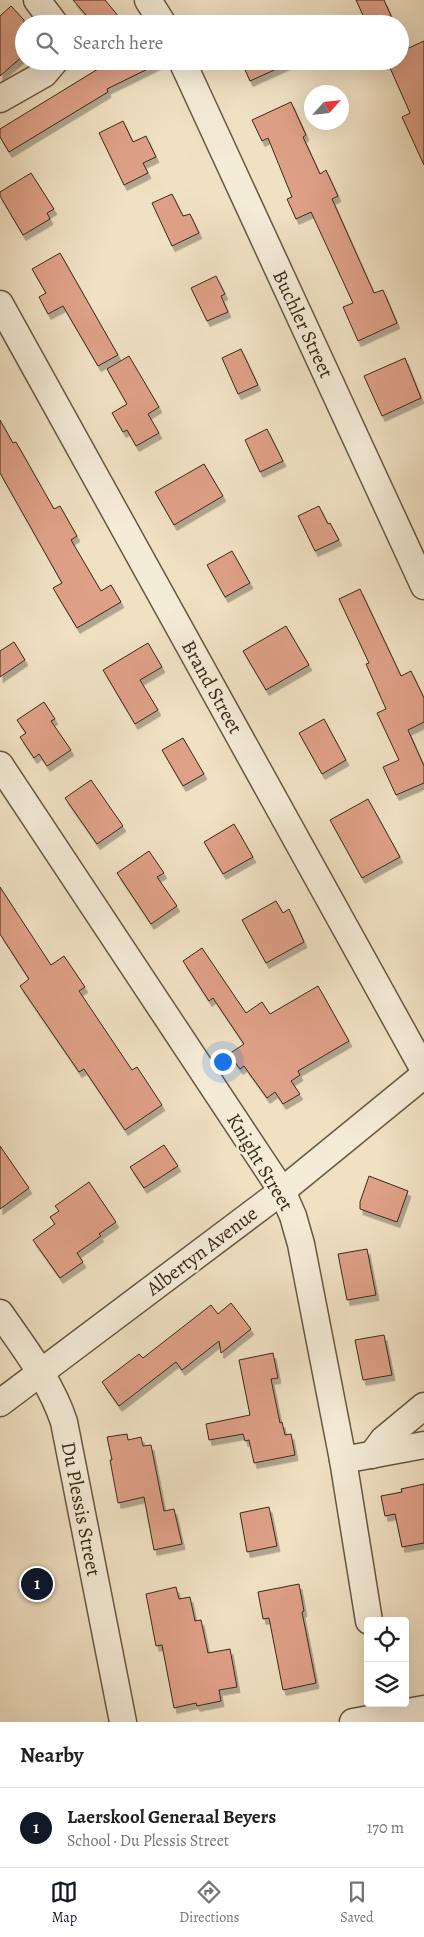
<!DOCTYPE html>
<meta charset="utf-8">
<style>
:root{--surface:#fff;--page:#f6f6f6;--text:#202124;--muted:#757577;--line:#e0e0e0;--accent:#111827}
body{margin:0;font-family:Alegreya,serif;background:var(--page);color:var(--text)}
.controls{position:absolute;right:15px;bottom:15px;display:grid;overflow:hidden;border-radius:5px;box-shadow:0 5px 20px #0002}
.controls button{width:45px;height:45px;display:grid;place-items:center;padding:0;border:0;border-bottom:1px solid var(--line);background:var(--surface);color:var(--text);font:25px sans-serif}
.compass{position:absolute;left:304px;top:85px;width:45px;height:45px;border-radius:50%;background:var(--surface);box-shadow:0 5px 20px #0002;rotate:63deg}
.you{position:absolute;left:222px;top:1061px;width:18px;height:18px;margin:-12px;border:4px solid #fff;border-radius:50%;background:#1a73e8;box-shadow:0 0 0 8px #1a73e833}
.badge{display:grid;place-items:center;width:32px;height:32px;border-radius:50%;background:var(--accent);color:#fff;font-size:16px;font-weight:700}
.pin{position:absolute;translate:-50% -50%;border:2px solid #fff;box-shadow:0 1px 5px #0006}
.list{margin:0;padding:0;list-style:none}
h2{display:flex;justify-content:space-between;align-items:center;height:65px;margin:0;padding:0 20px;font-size:21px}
h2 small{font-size:16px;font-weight:400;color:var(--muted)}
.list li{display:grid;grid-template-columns:32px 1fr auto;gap:15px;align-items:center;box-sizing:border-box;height:80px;padding:0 20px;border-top:1px solid var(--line)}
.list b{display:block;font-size:19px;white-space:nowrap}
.list p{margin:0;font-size:16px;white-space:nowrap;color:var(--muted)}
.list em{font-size:16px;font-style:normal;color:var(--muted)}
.icon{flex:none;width:28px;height:28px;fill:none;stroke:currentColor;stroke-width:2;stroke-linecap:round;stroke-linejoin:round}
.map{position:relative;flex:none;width:424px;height:1722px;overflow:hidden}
.search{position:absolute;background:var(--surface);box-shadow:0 5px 20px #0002;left:15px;right:15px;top:15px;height:55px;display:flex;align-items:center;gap:12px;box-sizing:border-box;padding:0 18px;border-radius:28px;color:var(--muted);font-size:19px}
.sheet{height:145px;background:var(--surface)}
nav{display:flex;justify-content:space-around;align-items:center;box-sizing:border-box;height:70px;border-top:1px solid var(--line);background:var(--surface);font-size:14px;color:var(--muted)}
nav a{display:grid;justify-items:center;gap:2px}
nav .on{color:var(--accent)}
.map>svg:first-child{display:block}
.building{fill:#dfa088;stroke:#392a17;filter:url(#shadow)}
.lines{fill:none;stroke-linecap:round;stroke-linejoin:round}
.minor-casing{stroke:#675842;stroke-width:29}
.minor{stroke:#f5ecd8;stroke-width:26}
.labels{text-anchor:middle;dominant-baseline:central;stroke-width:5;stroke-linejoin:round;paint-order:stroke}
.street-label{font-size:20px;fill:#392a17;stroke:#f5ecd8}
</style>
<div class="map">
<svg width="424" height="1722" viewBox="0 0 424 1722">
<defs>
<filter id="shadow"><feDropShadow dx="3" dy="5.5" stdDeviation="0" flood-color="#0004"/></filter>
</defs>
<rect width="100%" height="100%" fill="#f0e1c3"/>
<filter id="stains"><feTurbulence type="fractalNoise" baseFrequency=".004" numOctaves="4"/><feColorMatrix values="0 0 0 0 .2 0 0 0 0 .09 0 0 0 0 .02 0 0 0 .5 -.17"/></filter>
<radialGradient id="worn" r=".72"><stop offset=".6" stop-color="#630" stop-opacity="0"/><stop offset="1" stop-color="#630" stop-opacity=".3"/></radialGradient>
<g class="building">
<polygon points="73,0 105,0 125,24 94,24"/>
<polygon points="356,0 384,0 392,18 379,24 367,24"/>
<polygon points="11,6 24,20 24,55 0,76 0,16"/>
<polygon points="424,41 424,165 402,117 410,113 387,61 400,61 400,52"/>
<polygon points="111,61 164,61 107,89 108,92 9,152 0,137 0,129"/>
<polygon points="241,61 294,61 250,81"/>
<polygon points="291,102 306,135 303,137 320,174 326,170 338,196 332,199 374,293 383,290 397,323 358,341 343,307 353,303 311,212 296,219 287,199 292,197 268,138 262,141 252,120"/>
<polygon points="123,121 133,142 146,136 156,157 143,163 148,173 124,185 99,133"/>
<polygon points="31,173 54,209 47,213 50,219 23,235 0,196 0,192"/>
<polygon points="172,194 183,216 190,214 199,233 172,246 152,203"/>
<polygon points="60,253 118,355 98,366 63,306 48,314 39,297 46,293 32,269"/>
<polygon points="216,276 225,294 221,296 228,312 207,321 191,288"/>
<polygon points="241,349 258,385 238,394 222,358"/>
<polygon points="129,356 159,407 148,414 159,433 136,446 127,430 123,432 112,413 127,404 107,369"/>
<polygon points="405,358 421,398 382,416 364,376"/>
<polygon points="0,420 13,443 16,442 54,509 60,506 77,536 71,540 101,591 111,585 121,602 77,628 53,588 62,583 0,473"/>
<polygon points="267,429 283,461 260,472 245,440"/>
<polygon points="204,464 223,496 174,525 155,492"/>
<polygon points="319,506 328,524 330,523 339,540 315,551 298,516"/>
<polygon points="232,551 250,583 225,597 207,565"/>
<polygon points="360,589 401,676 411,671 424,698 424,722 408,730 424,766 424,783 396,795 383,767 399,760 377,713 386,709 366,664 369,663 339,599"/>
<polygon points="286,626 309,665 266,690 243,651"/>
<polygon points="14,642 25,660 0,677 0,651"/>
<polygon points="148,643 162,667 140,680 158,710 135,724 103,670"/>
<polygon points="44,702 55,719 51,721 71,750 47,766 39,754 34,758 20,737 26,733 17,720"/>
<polygon points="324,719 346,760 322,774 299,733"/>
<polygon points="183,738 204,774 183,786 162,750"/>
<polygon points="91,780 123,826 97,844 65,798"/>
<polygon points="368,799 400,857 362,878 330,820"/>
<polygon points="234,824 253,857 223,874 204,842"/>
<polygon points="149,851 164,873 157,877 177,906 151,924 117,873"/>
<polygon points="0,887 51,965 64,956 85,987 79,991 132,1070 137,1067 162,1105 125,1130 84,1069 79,1072 20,986 29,979 0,934"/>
<polygon points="276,901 283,913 289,909 304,942 266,963 242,920"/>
<polygon points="202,948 246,1013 262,1002 270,1014 318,986 349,1041 298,1071 300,1075 291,1081 300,1094 283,1104 275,1092 267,1098 244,1066 240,1069 229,1054 244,1044 213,998 209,1001 183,961"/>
<polygon points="164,1145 178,1166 144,1188 130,1167"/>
<polygon points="0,1146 29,1188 0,1209"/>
<polygon points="369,1176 408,1191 397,1222 360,1209 360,1202"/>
<polygon points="89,1182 116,1222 99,1234 101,1236 77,1253 83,1262 60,1278 33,1240 55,1224 50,1217 59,1211 55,1206"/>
<polygon points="367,1249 376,1295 347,1300 338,1254"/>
<polygon points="231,1303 251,1329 221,1353 219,1341 182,1370 176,1362 119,1406 102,1382 139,1354 143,1358 211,1305 218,1314"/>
<polygon points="384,1335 392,1375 363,1380 355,1340"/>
<polygon points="273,1353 278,1378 271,1379 280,1423 282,1422 285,1435 291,1434 295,1455 254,1463 249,1440 245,1441 243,1434 209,1440 206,1424 250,1415 239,1360"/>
<polygon points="127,1434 128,1440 141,1437 143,1446 151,1445 164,1511 174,1509 182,1544 154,1550 144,1497 118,1503 110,1460 112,1460 107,1437"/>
<polygon points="424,1484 424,1543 402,1547 395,1514 385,1516 381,1496 402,1492 401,1489"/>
<polygon points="269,1507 277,1546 247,1552 240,1513"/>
<polygon points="299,1584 304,1611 302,1612 316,1683 283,1690 269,1618 263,1619 258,1592"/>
<polygon points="176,1587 179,1599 190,1597 195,1621 201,1620 208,1653 230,1649 237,1687 219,1690 221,1701 197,1706 196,1703 174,1708 162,1645 156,1646 146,1594"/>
</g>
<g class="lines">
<defs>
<g id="minor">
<polyline points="37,0 55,24"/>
<polyline points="148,0 163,24"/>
<polyline points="182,61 424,586"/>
<polyline points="0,99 44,74 55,61"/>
<polyline points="0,304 424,1070"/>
<polyline points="0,765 282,1191 293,1216 301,1244 343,1460 369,1621"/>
<path d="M0 1313C24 1348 51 1382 64 1422L123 1722"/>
<polyline points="0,1403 282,1191 424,1075"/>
<polyline points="372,1455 383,1440 424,1406"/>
<polyline points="343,1460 424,1445"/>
<polyline points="353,1722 424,1709"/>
</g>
</defs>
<use href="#minor" class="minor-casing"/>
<use href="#minor" class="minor"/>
</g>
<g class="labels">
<g class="street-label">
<text transform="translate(303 324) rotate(65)">Buchler Street</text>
<text transform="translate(212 687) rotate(61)">Brand Street</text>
<text transform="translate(260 1162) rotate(59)">Knight Street</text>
<text transform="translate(202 1251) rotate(-37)">Albertyn Avenue</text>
<text transform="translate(81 1509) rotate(79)">Du Plessis Street</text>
</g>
</g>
<rect width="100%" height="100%" filter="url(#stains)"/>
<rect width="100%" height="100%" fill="url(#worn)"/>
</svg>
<div class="controls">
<button><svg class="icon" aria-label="locate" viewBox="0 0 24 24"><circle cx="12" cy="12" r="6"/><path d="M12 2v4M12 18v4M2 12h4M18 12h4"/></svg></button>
<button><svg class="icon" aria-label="layers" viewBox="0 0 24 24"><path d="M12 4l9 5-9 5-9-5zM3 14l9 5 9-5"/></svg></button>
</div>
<svg class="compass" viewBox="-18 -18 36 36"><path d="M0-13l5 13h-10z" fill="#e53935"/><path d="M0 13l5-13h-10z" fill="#757577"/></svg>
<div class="you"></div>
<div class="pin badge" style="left:37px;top:1584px">1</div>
<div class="search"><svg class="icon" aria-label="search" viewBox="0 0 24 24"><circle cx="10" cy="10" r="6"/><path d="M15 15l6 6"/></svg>Search here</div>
</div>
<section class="sheet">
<h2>Nearby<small></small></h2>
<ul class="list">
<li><span class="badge">1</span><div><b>Laerskool Generaal Beyers</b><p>School · Du Plessis Street</p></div><em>170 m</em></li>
</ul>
</section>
<nav>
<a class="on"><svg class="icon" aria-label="map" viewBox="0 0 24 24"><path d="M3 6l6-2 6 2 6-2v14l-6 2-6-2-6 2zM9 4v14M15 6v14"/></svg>Map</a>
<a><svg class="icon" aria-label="directions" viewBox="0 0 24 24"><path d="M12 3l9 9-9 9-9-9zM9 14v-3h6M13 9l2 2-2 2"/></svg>Directions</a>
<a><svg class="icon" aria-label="saved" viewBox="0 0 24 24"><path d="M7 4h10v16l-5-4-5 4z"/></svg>Saved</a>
</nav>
